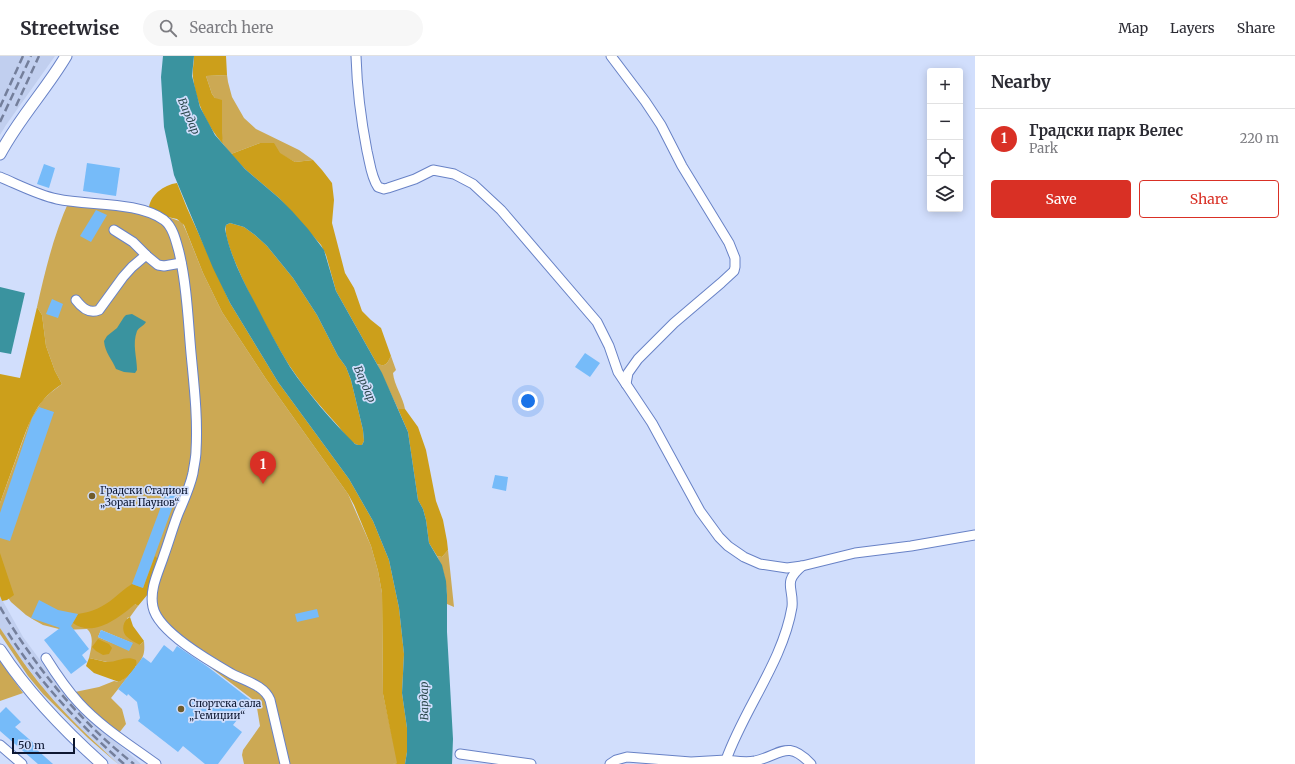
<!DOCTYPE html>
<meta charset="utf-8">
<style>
:root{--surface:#fff;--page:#f7f7f7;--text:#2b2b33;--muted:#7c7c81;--line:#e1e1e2;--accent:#d93025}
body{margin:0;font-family:Merriweather,serif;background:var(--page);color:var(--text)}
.controls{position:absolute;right:12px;top:12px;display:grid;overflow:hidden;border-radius:4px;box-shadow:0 2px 10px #0003}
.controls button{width:36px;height:36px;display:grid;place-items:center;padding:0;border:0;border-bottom:1px solid var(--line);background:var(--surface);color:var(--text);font:20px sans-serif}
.scale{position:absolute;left:12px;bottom:10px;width:63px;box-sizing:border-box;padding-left:4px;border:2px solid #0d1731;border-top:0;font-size:11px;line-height:14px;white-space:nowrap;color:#0d1731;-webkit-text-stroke:3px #d1defc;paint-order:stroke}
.you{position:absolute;left:528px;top:345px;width:14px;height:14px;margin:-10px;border:3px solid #fff;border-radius:50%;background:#1a73e8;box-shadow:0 0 0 6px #1a73e833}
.badge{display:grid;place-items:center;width:26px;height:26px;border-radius:50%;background:var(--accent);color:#fff;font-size:13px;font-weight:700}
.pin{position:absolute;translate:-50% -33px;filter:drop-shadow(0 1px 2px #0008)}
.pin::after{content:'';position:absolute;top:21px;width:14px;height:12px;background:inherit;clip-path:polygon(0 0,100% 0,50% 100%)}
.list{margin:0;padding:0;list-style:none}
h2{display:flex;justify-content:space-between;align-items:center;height:52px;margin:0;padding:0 16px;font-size:17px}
h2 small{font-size:13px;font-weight:400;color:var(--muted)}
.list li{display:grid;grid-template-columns:26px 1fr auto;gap:12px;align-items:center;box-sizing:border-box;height:60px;padding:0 16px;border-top:1px solid var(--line)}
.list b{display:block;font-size:15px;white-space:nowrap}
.list p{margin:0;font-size:13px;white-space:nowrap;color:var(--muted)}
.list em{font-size:13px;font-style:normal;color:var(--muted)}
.actions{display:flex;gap:8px;padding:12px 16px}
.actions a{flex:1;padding:9px 0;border:1px solid var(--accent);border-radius:4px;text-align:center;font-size:14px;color:var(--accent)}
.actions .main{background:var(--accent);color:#fff}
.icon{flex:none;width:22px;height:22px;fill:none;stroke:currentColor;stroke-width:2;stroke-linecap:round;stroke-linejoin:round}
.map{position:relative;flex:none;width:975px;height:708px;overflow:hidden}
header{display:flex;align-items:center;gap:24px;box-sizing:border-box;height:56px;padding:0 20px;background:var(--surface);border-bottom:1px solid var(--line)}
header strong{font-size:19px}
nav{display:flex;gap:22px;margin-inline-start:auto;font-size:14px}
.search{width:280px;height:36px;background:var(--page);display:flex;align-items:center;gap:10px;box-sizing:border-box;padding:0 14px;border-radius:22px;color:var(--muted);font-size:15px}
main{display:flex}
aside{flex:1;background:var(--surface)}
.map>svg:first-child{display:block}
.built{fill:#c1cfef}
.green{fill:#cca954;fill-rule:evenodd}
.forest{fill:#cc9f1b}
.water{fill:#3a939f;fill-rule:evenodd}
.building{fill:#76bbf9}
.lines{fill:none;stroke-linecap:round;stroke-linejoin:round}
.minor-casing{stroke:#6882c6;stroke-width:11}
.major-casing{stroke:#6882c6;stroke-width:13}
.minor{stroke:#fff;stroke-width:9}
.major{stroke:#fff;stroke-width:11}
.rail{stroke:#747f9b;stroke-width:2.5;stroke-dasharray:8 4;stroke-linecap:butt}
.poi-dot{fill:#705c2b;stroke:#d1defc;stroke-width:1.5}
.labels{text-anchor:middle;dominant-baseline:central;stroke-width:3.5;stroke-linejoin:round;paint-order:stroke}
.poi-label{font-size:10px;fill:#0d1731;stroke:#d1defc;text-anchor:start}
.water-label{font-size:11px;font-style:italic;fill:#2c484c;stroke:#d1defc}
</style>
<header>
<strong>Streetwise</strong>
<div class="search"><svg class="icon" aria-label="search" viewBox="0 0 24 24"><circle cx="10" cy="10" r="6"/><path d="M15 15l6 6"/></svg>Search here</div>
<nav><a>Map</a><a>Layers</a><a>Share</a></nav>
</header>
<main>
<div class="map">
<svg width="975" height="708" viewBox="0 0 975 708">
<rect width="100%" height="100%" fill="#d1defc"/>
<g class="built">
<polygon points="0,0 55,0 6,69 0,79"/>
<polygon points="0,540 23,581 57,627 70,643 100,672 141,708 118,708 70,662 45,634 14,594 0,572"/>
</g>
<g class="green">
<polygon points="227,19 228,26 232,41 244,62 256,73 299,94 313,104 295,106 260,87 231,98 223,88 215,42 212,38 206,20"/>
<path d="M69 145 149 157 171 162 182 166 187 177 203 217 222 256 266 323 348 438 371 490 378 515 382 537 383 638 398 707 393 708H244L242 699 243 694 260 670 256 646 194 599 149 553 147 542 150 525 135 548 138 550 130 561 127 562 140 589 144 585C145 597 144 600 137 610L107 606 89 602C91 593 95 580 87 573L63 574 43 569 34 564 26 559 11 546 0 530V447L31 362 42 345 49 338 62 328 55 315 46 290 42 259 37 251C45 215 54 178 69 145ZM101 574 132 587 129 594 98 581Z"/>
<path d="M391 300 396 314 393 317C394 329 403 341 405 353H398L377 308C386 311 387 308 391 300Z"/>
<path d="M448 494 454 551 447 548C447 531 445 515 437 500L442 501Z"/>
<path d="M0 572C14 593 28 614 45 634 67 661 93 684 118 708L88 682 43 638 28 620 0 578Z"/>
<polygon points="0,605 23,637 0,645"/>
<polygon points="130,618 111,642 122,653 126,668 119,677 94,657 75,636 99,631 114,625 119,626"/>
</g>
<g class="forest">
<path d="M194 0H226L227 19 206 20 212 38 215 42 222 44V77L223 88C207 70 196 46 193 22 192 15 194 7 194 0Z"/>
<path d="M260 87H274L280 97 295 106 313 104 322 114 332 127 334 144 332 167 345 217 354 232 362 255 371 264 381 272 391 300C387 308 386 311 377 308L336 235 326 199 321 189 279 142 245 113 231 98Z"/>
<path d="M177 127 187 152 230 247 278 326 349 423 373 465 389 504 399 552 404 598 402 637 407 672V696L405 708H393L397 707 383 638 382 537 378 515 371 490 354 449 348 438 266 323 222 256 203 217 184 169 177 163 149 157C147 141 163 129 177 127Z"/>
<path d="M230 167 244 171 255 179 267 190 293 222 317 259 338 300 346 311 351 324 363 374 364 385 362 389C353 391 344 377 339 371 322 352 305 333 291 312 277 291 220 190 226 169Z"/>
<path d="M37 251 42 259 46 290 55 315 62 328C34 346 29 368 18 397 12 414 6 430 0 447V318L20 322Z"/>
<polygon points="398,353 405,353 418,371 426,394 436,445 443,464 447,485 448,494 442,501 437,500 429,487 426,464 423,453 418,444 408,376"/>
<polygon points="0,497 14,539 7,544 2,545 0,540"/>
<path d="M155 500 158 503 151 523 148 538 138 550 135 548C119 562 93 582 73 567L78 558C92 556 103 551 114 542 120 537 125 532 132 528L143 532Z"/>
<path d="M130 561 133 570 144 585 140 589C136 587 130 584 126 580 121 574 123 564 130 561Z"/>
<polygon points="98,583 109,588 112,592 109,598 103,599 96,595 92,591"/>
<path d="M89 602C95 603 101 605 106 606 116 607 126 599 136 604 139 613 126 622 119 626L94 617 86 610Z"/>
</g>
<g class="water">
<path d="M163 0H194L192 20 200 51 215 79 245 113 279 142 292 155 308 173 324 194 336 235 382 317 408 376 418 444 423 453 426 464 429 487 442 509 446 525 447 539V576L453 683 452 708H405L407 696V672L402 637 404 598 399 552 389 504 373 465 349 423 278 326 230 247 213 212 174 119 164 71 161 21ZM230 167 244 171 255 179 267 190 293 222 317 259 338 300 346 311 351 324 363 374 364 385 362 389H358L355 388C332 365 309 339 290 311 277 290 266 268 255 247 242 223 230 199 225 173L226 169Z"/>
<polygon points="0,231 25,237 11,298 0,296"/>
<path d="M132 258 146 266C144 270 139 271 137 275 132 288 137 301 137 314L135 317 124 316 116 313C112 303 105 297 104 285L107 280 117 272 124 261 126 259Z"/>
</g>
<g class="building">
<polygon points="87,107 120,112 116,140 83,135"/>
<polygon points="44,108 55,112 49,132 37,128"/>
<polygon points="96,154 107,159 91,186 80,180"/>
<polygon points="52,243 63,248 58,262 46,258"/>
<polygon points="585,297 600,307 590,321 575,311"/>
<polygon points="39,351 54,356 10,485 0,482 0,457 32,362"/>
<polygon points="495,419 508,421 506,435 492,432"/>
<polygon points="169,429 179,433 143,532 132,528"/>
<polygon points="39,544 58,554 78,558 71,570 89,593 82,599 87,606 71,618 44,584 60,572 31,562"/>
<polygon points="317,553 319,561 297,566 295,558"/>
<polygon points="101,574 133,587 129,595 98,581"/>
<polygon points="164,589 173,596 177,590 208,611 252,645 233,669 242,676 218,708 205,708 183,690 178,696 138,665 140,662 137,646 128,638 127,640 118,633 143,601 151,607"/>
<polygon points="6,651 21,666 15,671 37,690 35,692 53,708 38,708 0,675 0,657"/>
</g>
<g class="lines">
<defs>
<g id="minor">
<path d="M356 0C357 32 361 64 367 95 370 107 371 121 378 131L384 133 388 132 415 123 433 114 454 118 473 128 501 154 597 266 609 290 618 316 652 367 700 455 719 481 728 490 744 501 760 508 787 512 802 510 855 497 911 490 975 479"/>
<polyline points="611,0 645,45 661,69 682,110 729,187 735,202 735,211 734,215 721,227 674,267 638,303 628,317 626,328"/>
<path d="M0 121C19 129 38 139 57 143 89 150 138 145 164 164 173 171 176 185 179 196 187 229 188 264 191 297 194 329 198 362 196 395 196 402 194 409 193 417 190 431 184 444 178 458 173 471 169 485 164 499 159 515 149 533 153 551 158 576 211 606 232 618 245 625 264 629 270 644L285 708"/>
<polyline points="114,174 133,186 147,200 158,209 164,210 181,207"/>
<path d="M76 244C82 252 89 258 99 254L123 221 132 211 146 199"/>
<path d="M802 510C782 527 794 531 792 551 783 605 744 653 726 704 736 705 745 707 755 705 781 699 787 683 811 708"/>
<path d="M46 602C56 618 66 633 79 647 101 671 130 689 156 708"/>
<polyline points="0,689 22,708"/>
<polyline points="460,698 531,708"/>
<polyline points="610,708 616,704 627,701 691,706 726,704"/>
</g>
<g id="major">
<path d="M0 98C19 62 46 34 66 0"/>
<path d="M0 594C28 637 64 674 102 708"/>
</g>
</defs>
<use href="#minor" class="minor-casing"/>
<use href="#major" class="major-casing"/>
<use href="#minor" class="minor"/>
<use href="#major" class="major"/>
<g class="rail">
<polyline points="16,50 39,0"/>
<polyline points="0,51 23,0"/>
<polyline points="0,66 31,0"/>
<path d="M0 551C35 611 79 665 134 708"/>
<path d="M8 577C40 627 80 669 124 708"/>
</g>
</g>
<g class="poi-dot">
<circle cx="92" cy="440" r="4"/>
<circle cx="181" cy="653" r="4"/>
</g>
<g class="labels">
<g class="poi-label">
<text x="100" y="434">Градски Стадион<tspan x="100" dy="12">„Зоран Паунов“</tspan></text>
<text x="189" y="647">Спортска сала<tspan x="189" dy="12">„Гемиџии“</tspan></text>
</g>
<g class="water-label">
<text transform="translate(189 60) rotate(67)">Вардар</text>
<text transform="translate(365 328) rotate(67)">Вардар</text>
<text transform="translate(424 645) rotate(-91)">Вардар</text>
</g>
</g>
</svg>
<div class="controls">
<button>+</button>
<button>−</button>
<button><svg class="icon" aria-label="locate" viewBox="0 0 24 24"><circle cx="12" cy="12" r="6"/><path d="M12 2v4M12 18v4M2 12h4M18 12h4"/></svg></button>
<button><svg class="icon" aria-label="layers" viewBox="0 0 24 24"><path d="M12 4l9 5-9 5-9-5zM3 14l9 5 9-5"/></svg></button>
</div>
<div class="scale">50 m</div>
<div class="you"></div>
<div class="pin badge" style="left:263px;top:428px">1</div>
</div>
<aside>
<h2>Nearby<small></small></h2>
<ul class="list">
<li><span class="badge">1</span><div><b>Градски парк Велес</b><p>Park</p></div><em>220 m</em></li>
</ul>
<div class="actions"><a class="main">Save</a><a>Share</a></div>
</aside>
</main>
